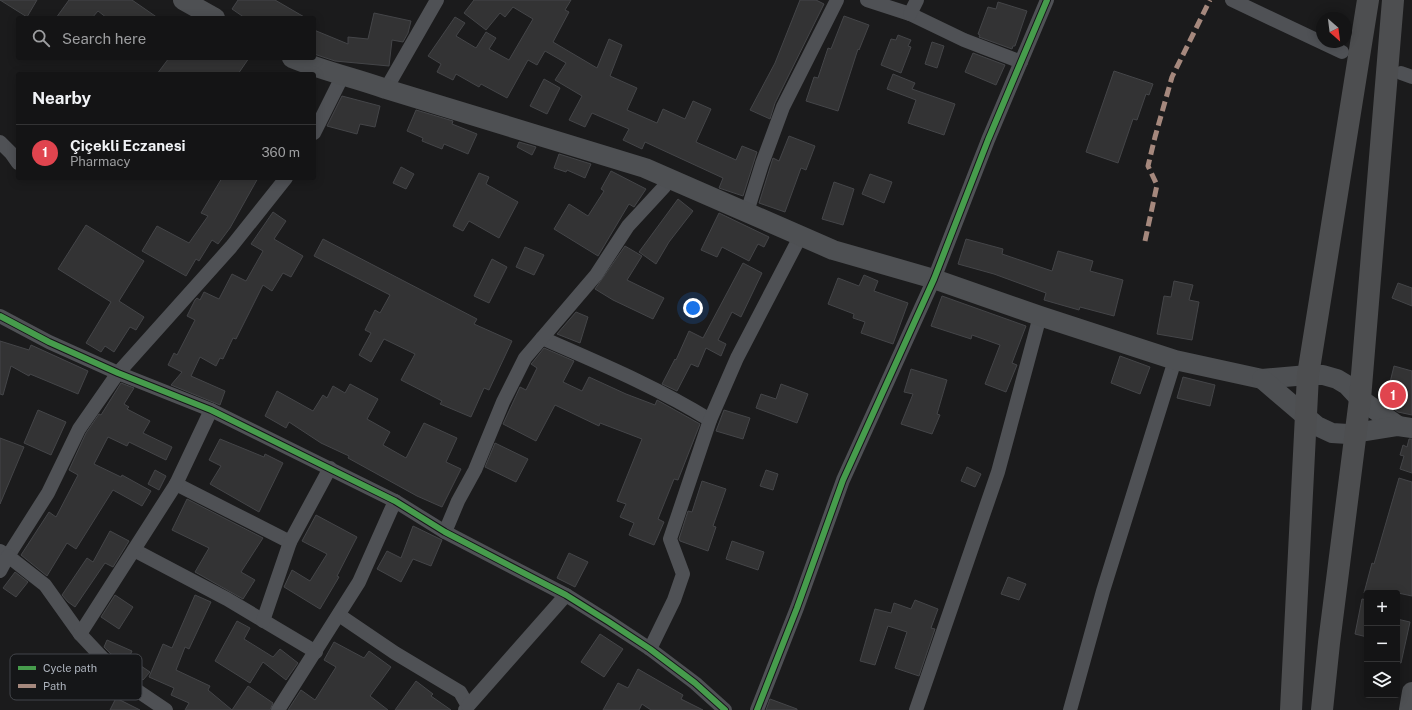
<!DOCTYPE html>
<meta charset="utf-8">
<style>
:root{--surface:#141415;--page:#212122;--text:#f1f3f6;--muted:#9d9ea0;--line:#333334;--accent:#b45309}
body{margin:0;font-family:"Public Sans",sans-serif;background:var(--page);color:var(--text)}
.controls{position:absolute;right:12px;bottom:12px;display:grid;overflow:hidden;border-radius:4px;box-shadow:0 2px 10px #0003}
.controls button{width:36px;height:36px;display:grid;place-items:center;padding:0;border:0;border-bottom:1px solid var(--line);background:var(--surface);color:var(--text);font:20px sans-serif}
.compass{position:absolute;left:1316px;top:12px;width:36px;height:36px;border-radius:50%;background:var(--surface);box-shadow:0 2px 10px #0003;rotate:152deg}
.you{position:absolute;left:693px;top:308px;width:14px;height:14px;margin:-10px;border:3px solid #fff;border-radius:50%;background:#1a73e8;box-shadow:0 0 0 6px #1a73e833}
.badge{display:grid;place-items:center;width:26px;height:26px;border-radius:50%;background:var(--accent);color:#fff;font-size:13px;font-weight:700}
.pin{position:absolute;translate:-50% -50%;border:2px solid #fff;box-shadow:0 1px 4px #0006}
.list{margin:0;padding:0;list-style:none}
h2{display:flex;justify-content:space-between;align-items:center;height:52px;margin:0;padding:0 16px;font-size:17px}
h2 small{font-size:13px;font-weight:400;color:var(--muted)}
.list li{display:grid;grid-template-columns:26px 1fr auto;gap:12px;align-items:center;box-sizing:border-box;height:56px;padding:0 16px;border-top:1px solid var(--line)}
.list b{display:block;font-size:15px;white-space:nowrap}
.list p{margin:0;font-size:13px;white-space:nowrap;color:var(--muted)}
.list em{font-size:13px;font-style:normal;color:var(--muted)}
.icon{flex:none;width:22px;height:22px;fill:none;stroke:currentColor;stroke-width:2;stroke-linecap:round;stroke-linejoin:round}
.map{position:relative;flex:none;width:1412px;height:710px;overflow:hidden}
.search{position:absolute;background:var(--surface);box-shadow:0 2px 10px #0003;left:16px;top:16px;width:300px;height:44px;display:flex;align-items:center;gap:10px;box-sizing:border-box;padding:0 14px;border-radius:4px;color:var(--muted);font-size:15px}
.panel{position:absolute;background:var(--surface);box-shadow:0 2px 10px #0003;left:16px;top:72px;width:300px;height:108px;border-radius:4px}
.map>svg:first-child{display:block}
.building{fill:#333334;stroke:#444548}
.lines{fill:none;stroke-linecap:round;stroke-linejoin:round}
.minor{stroke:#4f5155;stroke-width:14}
.secondary{stroke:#4e5053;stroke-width:20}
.primary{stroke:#4d4e50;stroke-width:22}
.quiet{stroke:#a5887d;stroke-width:5;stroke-dasharray:10 5;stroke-linecap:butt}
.cycleway-casing{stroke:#151618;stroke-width:8}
.cycleway{stroke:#469c4c;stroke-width:6}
.key{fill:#151618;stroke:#43454a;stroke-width:1}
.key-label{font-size:11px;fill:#adb3bd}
</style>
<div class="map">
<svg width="1412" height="710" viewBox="0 0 1412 710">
<rect width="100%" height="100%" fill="#1b1b1c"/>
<g class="building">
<polygon points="0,0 37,0 27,17"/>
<polygon points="69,0 132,0 158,18 107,18 98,11 92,18 56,18"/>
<polygon points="238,0 275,0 306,18 245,18 232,9"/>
<polygon points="474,0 571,0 565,10 569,12 553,42 597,68 609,39 622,45 610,76 637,88 627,110 657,123 663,109 685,119 693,101 711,109 696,142 736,160 742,146 757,152 743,196 719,188 723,178 645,142 642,149 623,140 629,129 592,113 585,127 569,120 582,96 555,80 566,63 545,51 537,65 528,60 507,98 481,84 479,87 456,74 453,80 437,72 441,64 428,56 455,17 465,23 456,36 476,48 486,32 496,38 489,49 509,60 533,19 513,7 505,17 500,13 486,30 464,13"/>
<polygon points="800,0 816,0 824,4 775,103 770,119 750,110 775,63"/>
<polygon points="998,2 1027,11 1015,46 1013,46 1012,49 979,37 980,35 978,34 988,7 996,9"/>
<polygon points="374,13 411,21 408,33 403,42 392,40 389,66 335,61 314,54 314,30 348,44 348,37 368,39"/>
<polygon points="844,16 869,25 859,50 858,49 838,111 806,101 814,77 818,78 828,48 831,49"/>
<polygon points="898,35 911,40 908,46 911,47 901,73 881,65 891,39 896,40"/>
<polygon points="932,42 944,46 937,68 925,64"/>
<polygon points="973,53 1005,65 996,85 965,72"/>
<polygon points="169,58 249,58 238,74 157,74"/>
<polygon points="1114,71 1153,84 1149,95 1146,94 1137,120 1133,119 1118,163 1086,152"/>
<polygon points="893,74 915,83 912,89 955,104 944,135 908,123 916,100 887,89"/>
<polygon points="544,79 560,88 547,114 530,106"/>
<polygon points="342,96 380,106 375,127 360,124 357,134 327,126"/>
<polygon points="416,110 453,121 452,124 477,134 468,154 444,144 442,149 422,141 423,138 407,131"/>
<polygon points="789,136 815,146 806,170 801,168 785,212 759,203 773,158 779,161"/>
<polygon points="519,142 536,147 532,155 517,147"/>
<polygon points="559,154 591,164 585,178 567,170 566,172 554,168"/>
<polygon points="401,167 414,174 406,189 393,183"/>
<polygon points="611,171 646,189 634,207 629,204 598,256 554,229 569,204 588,216 604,191 601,189"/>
<polygon points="479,173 489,177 486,184 518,202 499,238 469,221 463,231 453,226"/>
<polygon points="870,174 892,182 884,203 862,194"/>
<polygon points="222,178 258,178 230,228 218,244 212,240 199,261 196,259 186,276 142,251 157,226 189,243 208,216 201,213"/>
<polygon points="834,182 854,189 843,225 822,219"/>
<polygon points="678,199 693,211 669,242 656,264 639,252"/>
<polygon points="273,212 286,221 274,239 303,256 291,277 283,273 272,291 263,285 236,339 233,338 223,359 220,358 216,366 200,357 191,376 225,391 220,405 171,385 182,372 168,365 174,353 177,355 195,320 187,316 195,300 197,298 200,300 204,292 219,299 232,274 246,281 263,251 251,244"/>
<polygon points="719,213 769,237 764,247 758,244 749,261 722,247 717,257 701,250"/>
<polygon points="86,225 144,261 119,301 144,317 136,330 130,327 114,352 105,346 101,352 86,343 111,302 58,269"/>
<polygon points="323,239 477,319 474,324 512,341 489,390 484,388 471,417 440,404 442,401 401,380 415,354 384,339 371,362 359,355 371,333 365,330 375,310 380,313 390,295 314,256"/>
<polygon points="966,239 1003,249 1002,254 1052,271 1058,251 1093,261 1090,271 1123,280 1114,316 1080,307 1079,310 1044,300 1046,293 994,274 958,264"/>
<polygon points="625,246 642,256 627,280 664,298 653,319 613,300 595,289"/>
<polygon points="525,247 544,255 534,275 516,267"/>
<polygon points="492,259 507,267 489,303 474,296"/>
<polygon points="743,263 762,273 741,317 732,312 718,340 726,344 721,356 706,348 698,367 691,364 677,391 662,384 675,359 676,360 689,331 703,338"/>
<polygon points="864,275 878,281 874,291 908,303 893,344 861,333 865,322 853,318 854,314 828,304 838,278 859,286"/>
<polygon points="1174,281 1193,285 1189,300 1199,302 1192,340 1157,334 1164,296 1171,297"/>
<polygon points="1398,283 1412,288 1412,306 1392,298"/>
<polygon points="942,296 1026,326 1012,363 1017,365 1006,392 985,384 1000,345 972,335 971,339 931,326"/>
<polygon points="576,312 588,317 580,343 557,334"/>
<polygon points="0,341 29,350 31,345 88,371 78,394 30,374 29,376 11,366 3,395 0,394"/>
<polygon points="544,348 574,361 563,382 582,391 589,377 626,394 655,405 657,400 700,424 678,480 674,479 658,519 664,522 654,545 629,535 634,523 620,517 626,504 617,501 642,439 600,423 599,426 555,405 536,441 503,424 520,387 526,390 537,368 531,364 532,363"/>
<polygon points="1120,356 1150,367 1140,394 1111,383"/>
<polygon points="1394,366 1412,371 1412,415 1398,412 1385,403"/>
<polygon points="911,369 947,380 937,414 940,415 932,434 901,424 913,394 904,392"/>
<polygon points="1183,377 1215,385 1210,406 1177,398"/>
<polygon points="121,383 134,388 124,404 129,407 127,409 150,421 143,433 172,447 166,460 129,442 127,446 108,437 94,464 121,477 122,475 151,491 142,506 113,490 76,549 67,543 47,576 21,555 49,512 56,517 78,475 69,470 86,433 99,414 101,415"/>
<polygon points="350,384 378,399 367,419 390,432 383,445 406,458 424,423 457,438 446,462 461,469 442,507 417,496 348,458 349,456 321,443 289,422 286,428 265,416 277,391 313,411 323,395 327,398 333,386 345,393"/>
<polygon points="781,384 808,394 797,423 756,408 761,394 776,399"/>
<polygon points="38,410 66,422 51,455 24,443"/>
<polygon points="724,410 750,418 743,439 716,431"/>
<polygon points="0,438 24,447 0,504"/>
<polygon points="220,439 264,457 265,454 283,463 259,512 210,484 221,466 209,460"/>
<polygon points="1409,439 1412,439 1412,473 1400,469 1404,456 1400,455 1403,445 1407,447"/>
<polygon points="495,443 528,459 516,482 485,467"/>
<polygon points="967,467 981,474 975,487 961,481"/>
<polygon points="155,470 166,476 159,490 148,484"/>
<polygon points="766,470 778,474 773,490 760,486"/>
<polygon points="1399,478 1412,482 1412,596 1398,593 1364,593 1372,563 1374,564"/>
<polygon points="702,481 726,489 713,526 716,527 708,551 680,541 679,539 688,511 692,512"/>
<polygon points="187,499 263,538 241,572 255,580 243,599 195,572 209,548 172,530"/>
<polygon points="316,515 357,537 337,576 339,577 320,609 284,587 292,570 310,581 327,554 302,541"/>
<polygon points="413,526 442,540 431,566 413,559 401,582 377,569 387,551 401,558"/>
<polygon points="110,531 129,541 113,567 105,563 75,607 68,602 62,595 87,558 93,562"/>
<polygon points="732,541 764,552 758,570 726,559"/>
<polygon points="569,553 588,562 575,587 557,578"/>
<polygon points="15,572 28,582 16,597 3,588"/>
<polygon points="1008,577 1026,584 1019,600 1001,594"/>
<polygon points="115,595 133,607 119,629 101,617"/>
<polygon points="195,595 211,602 189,649 185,647 176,670 210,686 208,690 232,710 248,686 273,703 270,710 185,710 189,703 171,695 174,688 149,677 163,644 172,648"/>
<polygon points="1362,599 1367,600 1367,637 1355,634"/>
<polygon points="915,600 938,609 931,628 935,629 919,676 895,668 907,632 888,626 875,665 860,661 875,609 891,613 894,603 911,609"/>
<polygon points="1397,619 1410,622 1401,663 1397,662"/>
<polygon points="237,621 250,628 244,639 273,657 280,649 298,663 286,680 263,662 250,683 215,661"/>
<polygon points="600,634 623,649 604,677 581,662"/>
<polygon points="107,640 132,651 127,662 111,654 104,647"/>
<polygon points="334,642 364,658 369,651 391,667 370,696 388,710 288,710 301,690 315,700 336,667 324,660"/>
<polygon points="135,662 150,672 143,680 129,670"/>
<polygon points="638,669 683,695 681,699 703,710 651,710 642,704 639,710 603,710 618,683 628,688"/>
<polygon points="416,681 433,694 431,696 451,710 395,710"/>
<polygon points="116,698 140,710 110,710"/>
<polygon points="770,699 797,709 797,710 766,710"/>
</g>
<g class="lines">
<g class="minor">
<polyline points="867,0 910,14 964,40 1021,62"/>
<polyline points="1232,0 1342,52"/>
<polyline points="910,14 917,0"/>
<polyline points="1401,73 1412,77"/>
<polyline points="386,89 437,0"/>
<polyline points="314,133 343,75"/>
<polyline points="0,142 11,153 18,163"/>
<polyline points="747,212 762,164 783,107 837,0"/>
<polyline points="0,316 49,342 118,373 211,410 395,501 445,532 566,595 609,622 650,649 695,683 725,710"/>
<path d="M542 338C599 363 657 387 710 420"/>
<polyline points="176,484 290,542"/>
<polyline points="445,532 458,501 475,470 503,402 525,358 596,275 628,226 664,187 669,179"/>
<polyline points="134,550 227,599 316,652"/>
<polyline points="0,551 8,556 48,493 79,429 118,373 231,247 286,178"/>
<polyline points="0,571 8,556 45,585 80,634 126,683 166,710"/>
<polyline points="339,615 395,653 460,692 468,706 465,710"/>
<polyline points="263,621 290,542 330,468"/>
<polyline points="80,634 176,484 211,410"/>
<polyline points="650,649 674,600 683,574 670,539 710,420 737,358 801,235"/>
<polyline points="468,706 566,595"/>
<polyline points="278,710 359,582 395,501"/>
<polyline points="757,710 797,608 843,480 934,279 988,140 1047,0"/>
<polyline points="916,710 998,472 1040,316"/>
<polyline points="1070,710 1103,591 1175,360"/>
</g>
<g class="secondary">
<polyline points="183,0 215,18"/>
<path d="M292 58C323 71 355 78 386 89L645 168 833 250 934 279 1040 316 1175 360 1262 379 1308 375H1323L1337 379 1347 385 1360 399 1398 426"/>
<polyline points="1262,379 1317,426 1332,433 1348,434 1398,426 1412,428"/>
<polyline points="1409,710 1412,692"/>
</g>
<g class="primary">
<polyline points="1291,710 1308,375 1368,0"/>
<polyline points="1322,710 1329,643 1360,399 1393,0"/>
</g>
<polyline class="quiet" points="1145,241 1157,185 1148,166 1155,137 1172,77 1210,0"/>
<defs>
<g id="cycleway">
<polyline points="0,316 49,342 118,373 211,410 395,501 445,532 566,595 609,622 650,649 695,683 725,710"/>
<polyline points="757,710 797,608 843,480 934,279 988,140 1047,0"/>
</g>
</defs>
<use href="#cycleway" class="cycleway-casing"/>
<use href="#cycleway" class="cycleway"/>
</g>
<rect x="10" y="654" width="132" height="46" rx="6" class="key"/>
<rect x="18" y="666" width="18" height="4" fill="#469c4c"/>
<rect x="18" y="684" width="18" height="4" fill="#a5887d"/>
<g class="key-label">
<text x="43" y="672">Cycle path</text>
<text x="43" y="690">Path</text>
</g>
</svg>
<div class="controls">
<button>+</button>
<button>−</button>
<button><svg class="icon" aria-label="layers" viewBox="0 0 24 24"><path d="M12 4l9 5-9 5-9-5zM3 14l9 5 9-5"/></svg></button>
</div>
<svg class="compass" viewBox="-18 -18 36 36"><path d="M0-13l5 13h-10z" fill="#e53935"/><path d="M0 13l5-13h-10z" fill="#9d9ea0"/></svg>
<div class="you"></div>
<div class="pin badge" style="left:1393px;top:395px;background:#e0444e">1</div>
<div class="search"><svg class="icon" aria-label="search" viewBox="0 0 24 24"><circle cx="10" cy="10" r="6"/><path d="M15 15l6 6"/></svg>Search here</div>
<section class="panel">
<h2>Nearby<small></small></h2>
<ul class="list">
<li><span class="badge" style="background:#e0444e">1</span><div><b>Çiçekli Eczanesi</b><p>Pharmacy</p></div><em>360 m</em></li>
</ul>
</section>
</div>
